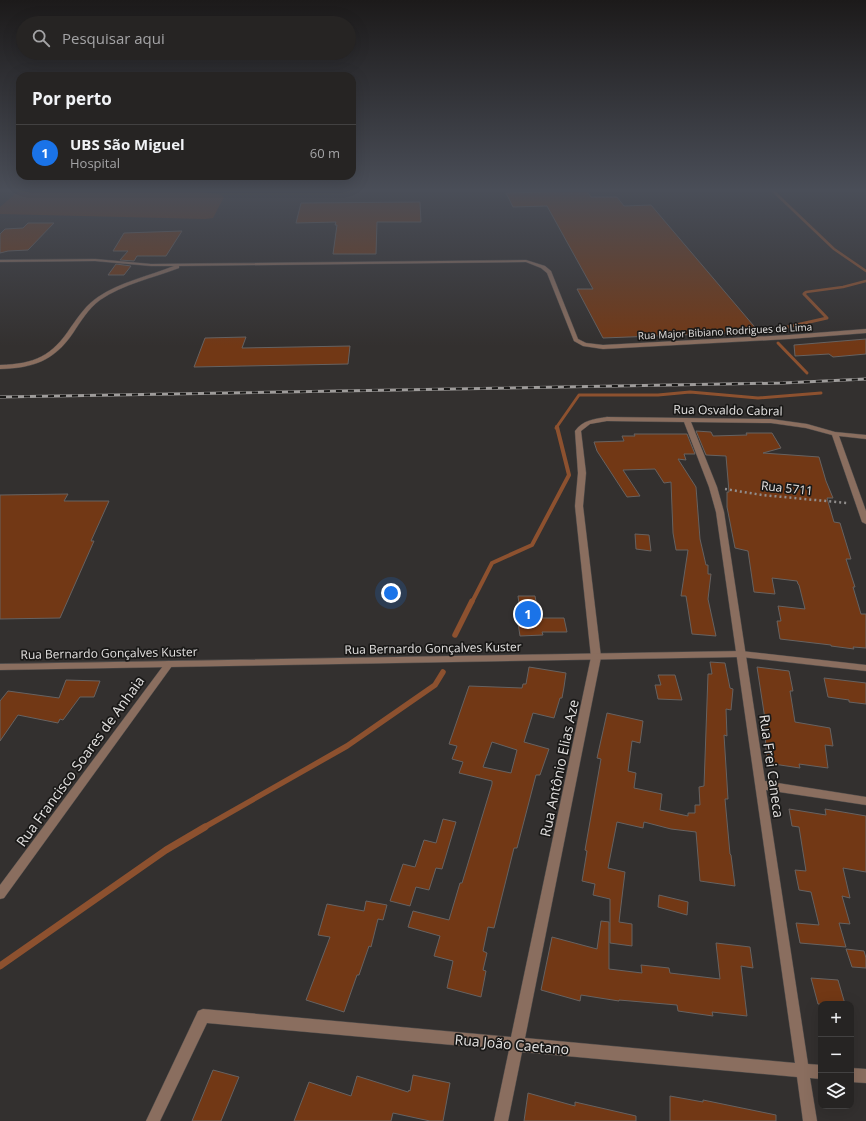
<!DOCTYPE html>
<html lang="pt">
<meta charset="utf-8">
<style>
:root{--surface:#262423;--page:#323030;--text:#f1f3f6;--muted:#a4a4a6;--line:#424141;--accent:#1a73e8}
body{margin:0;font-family:"Open Sans",sans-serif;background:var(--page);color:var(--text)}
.controls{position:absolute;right:12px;bottom:12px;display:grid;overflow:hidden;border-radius:8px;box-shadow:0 4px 16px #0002}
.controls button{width:36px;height:36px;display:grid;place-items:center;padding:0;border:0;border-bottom:1px solid var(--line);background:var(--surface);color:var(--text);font:20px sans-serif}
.you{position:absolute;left:391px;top:593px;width:14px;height:14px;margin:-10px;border:3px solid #fff;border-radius:50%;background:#1a73e8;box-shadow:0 0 0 6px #1a73e833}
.badge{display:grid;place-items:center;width:26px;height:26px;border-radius:50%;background:var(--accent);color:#fff;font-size:13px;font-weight:700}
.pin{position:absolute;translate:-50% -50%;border:2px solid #fff;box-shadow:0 1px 4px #0006}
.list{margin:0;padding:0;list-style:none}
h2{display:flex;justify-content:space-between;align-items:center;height:52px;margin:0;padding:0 16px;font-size:17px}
h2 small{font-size:13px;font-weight:400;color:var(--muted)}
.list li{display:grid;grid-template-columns:26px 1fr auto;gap:12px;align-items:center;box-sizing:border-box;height:56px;padding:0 16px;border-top:1px solid var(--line)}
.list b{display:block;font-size:15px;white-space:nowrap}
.list p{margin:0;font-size:13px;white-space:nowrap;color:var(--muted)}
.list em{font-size:13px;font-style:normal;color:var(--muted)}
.icon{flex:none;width:22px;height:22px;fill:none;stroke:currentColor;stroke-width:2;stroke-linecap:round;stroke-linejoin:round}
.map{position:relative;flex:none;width:866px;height:1121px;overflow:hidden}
.search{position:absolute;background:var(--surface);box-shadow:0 4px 16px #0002;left:16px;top:16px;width:340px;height:44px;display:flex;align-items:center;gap:10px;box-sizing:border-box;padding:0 14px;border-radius:22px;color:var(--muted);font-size:15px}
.panel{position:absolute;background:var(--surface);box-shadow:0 4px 16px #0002;left:16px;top:72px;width:340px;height:108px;border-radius:12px}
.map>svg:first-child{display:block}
.green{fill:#62351c}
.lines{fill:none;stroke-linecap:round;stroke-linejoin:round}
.stream-far4{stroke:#8d512f;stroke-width:2.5}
.stream-far3{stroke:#8d512f;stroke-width:3}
.stream-far2{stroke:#8d512f;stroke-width:4}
.stream-far1{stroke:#8d512f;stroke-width:5.5}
.stream{stroke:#8d512f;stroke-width:7}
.building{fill:#723815;stroke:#666261;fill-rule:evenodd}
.minor-casing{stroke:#4f4c4b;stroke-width:1}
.tertiary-casing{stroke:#4f4c4b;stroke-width:1}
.path{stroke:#918e8d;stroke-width:2.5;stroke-dasharray:2 3;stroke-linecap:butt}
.minor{fill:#8a6e5f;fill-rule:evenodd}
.tertiary{fill:#8a6e5f;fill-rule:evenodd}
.rail-casing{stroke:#9f9c9b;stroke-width:3}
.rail{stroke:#1a1918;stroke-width:2;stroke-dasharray:6;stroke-linecap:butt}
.labels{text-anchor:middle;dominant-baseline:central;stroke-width:3.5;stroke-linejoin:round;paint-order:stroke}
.far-street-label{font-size:10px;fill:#e4e2e1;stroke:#1a1918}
.street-label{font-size:12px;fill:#e4e2e1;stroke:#1a1918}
.near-street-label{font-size:14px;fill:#e4e2e1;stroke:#1a1918}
</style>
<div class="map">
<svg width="866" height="1121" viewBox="0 0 866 1121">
<rect width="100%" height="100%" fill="#33302f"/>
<polygon class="green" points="21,189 181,189 218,194 224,197 213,218 205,219 0,214 0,207"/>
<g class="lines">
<g class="stream-far4">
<polyline points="771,189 834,249 866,271"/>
<polyline points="804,294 806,292 843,287 866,281"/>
</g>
<g class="stream-far3">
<polyline points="783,328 827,318 804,294 805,293"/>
<polyline points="778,343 807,373"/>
<polyline points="556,428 579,395 658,395 690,392 758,398 821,393"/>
</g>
<polyline class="stream-far2" points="472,602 492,563 532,545 569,475 557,427"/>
<g class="stream-far1">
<polyline points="455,635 472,601"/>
<polyline points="203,828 347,746 435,685 443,672"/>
</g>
<polyline class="stream" points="0,966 166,850 205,827"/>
</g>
<g class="building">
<polygon points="587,191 591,197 617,197 624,206 651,205 759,332 603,338 577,289 593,289 547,206 513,207 506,193"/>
<polygon points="420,202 421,222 377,222 376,254 333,254 337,225 335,225 336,222 296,223 301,203"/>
<polygon points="28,223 54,223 28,250 8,251 0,253 0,234 5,229 23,228"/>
<polygon points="182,231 166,256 137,256 134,261 120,260 128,251 113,251 124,233"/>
<polygon points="116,264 131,266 124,275 108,275"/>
<polygon points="246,337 242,348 350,346 348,364 194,367 205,338"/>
<polygon points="866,339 866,354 833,357 829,354 795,356 794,345"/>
<polygon points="696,431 711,432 713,436 747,435 746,433 772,433 781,448 763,453 819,457 826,481 833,498 827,498 834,522 840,523 851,559 846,559 855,587 853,587 861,614 866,614 866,648 853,647 854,649 831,646 831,645 780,639 777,621 781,621 778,606 805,609 799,585 798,584 797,581 772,578 775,594 754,592 748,551 735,548 727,507 727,492 729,492 726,456 706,455"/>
<polygon points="634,434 687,434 695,454 684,454 686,460 678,459 696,487 700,539 706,565 708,565 708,574 711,574 708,599 716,636 692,634 686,596 681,596 688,550 676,550 673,533 671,482 664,483 655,469 623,470 640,496 627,497 597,451 594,442 624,441 622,436 635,436"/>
<polygon points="68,494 64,501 109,501 91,541 94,541 60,618 0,619 0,495"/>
<polygon points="635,534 649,535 651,551 636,549"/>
<polygon points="518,596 535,596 539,618 564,618 567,632 542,632 543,635 520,636 516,610 520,610"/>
<polygon points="710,662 725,663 730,688 733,689 731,710 726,709 727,736 724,735 728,799 725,799 730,854 731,855 735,886 700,881 696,832 671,829 644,822 643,828 617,822 608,868 625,872 619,922 632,924 632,946 610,943 610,899 593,895 595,884 582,881 587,851 585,850 601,759 597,758 607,713 643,721 640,743 632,741 628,771 636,773 634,788 662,794 660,810 688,816 688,813 695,813 695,805 700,805 699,787 704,786 708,674 712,674"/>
<path d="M529 667 566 673 564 687 562 698H560L554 718 533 713 524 742 549 749 540 775H536L517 848H514L494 928 488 927 483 951 487 953 483 970 486 971 481 997 447 988 453 961 434 956 440 936 408 927 413 911 449 920 460 883H462L492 784V781L459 773 463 762 452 759 457 746 449 744 469 686 522 688 523 684H526ZM492 742 517 750 511 773 483 767Z"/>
<polygon points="757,667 789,671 793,691 790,691 795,722 830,728 833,746 825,745 828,768 799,764 800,768 767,763 764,719 765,719"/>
<polygon points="658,675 675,675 682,700 658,699 655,685 661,685"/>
<polygon points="824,678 866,683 866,704 849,702 849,700 828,697"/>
<polygon points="66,680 100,681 94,697 80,697 63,720 60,719 58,723 18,715 0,741 0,701 8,691 59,698"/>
<polygon points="789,809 826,815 825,809 866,816 866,872 843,868 850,898 842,896 850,924 839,923 846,947 800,943 796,923 819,925 811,892 799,890 795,870 806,871 799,827 792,826"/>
<polygon points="443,819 456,822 442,869 436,868 429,890 416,887 410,906 390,901 403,864 415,867 424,840 436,843"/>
<polygon points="659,895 688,902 687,915 658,907"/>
<polygon points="366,901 387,905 383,920 378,919 371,947 369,946 359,975 357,975 344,1012 306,1000 330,937 318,935 327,904 364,911"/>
<polygon points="601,921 609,922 609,969 642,973 641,965 669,968 670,973 720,979 716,943 750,947 753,968 741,966 747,1016 712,1012 713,1016 678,1011 677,1005 619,1000 619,1001 581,995 580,1001 541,990 552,937 597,949"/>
<polygon points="846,949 864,951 866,958 866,968 852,967"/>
<polygon points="811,978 838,980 845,1004 818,1004"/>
<polygon points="213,1070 239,1077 221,1121 192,1121"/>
<polygon points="413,1075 450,1083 443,1121 430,1121 393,1113 391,1121 294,1121 309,1082 351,1096 357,1076 408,1092 409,1090 410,1091"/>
<polygon points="528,1093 575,1106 575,1102 636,1116 636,1121 524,1121"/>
<polygon points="670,1096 703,1102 703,1100 776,1115 776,1121 670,1121"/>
</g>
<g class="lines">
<defs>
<g id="minor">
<path d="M95 259 151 264 526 260 545 266 551 271 578 339 586 343 603 345 789 335 866 329V333L789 339 603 349 583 346 574 341 547 273 541 268 526 262 179 266V268C153 278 123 284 100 300 88 309 81 321 73 333 54 361 33 368 0 369V365C35 364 52 356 71 327 79 316 86 305 98 297 120 282 149 276 174 266H151L95 261 0 262V260Z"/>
<path d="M607 417 771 419 807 424 835 432 866 435V439L839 436 866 511V524L862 522 832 435 806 428 771 423 691 422 717 487 724 512 765 781 866 797V805L766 790 808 1064 821 1065V1079L810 1078 817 1121H803L797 1077 522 1052 508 1121H494L509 1050 207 1023 160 1121H146L198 1011 203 1009 511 1037 591 657 575 506 578 473 575 431C583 420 594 419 607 417ZM607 421 684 422 709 487 716 512 795 1063 525 1038 601 657 583 506 586 473 581 431 590 424Z"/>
<polygon points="169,661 172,662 174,664 172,666 4,898 0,899 0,885 166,662"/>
<polygon points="851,1068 866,1069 866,1083 851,1082"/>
</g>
<polygon id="tertiary" points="741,651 866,665 866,671 741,657 0,670 0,664"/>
</defs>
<use href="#minor" class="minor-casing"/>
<use href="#tertiary" class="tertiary-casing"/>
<polyline class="path" points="725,489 762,495 847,503"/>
<use href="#minor" class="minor"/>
<use href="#tertiary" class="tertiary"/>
<defs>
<polyline id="rail" points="0,397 783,383 866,379"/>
</defs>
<use href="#rail" class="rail-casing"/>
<use href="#rail" class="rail"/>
</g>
<linearGradient id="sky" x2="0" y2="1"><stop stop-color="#1c1a1a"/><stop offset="0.55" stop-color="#4a4e58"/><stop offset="1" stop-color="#4a4e58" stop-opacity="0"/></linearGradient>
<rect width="866" height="346" fill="url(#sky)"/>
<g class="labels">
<g class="far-street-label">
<text transform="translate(725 331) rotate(-3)">Rua Major Bibiano Rodrigues de Lima</text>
</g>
<g class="street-label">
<text transform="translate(728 410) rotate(1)">Rua Osvaldo Cabral</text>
<text transform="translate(787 488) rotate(6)">Rua 5711</text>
<text transform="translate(433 648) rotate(-1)">Rua Bernardo Gonçalves Kuster</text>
<text transform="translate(109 653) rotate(-1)">Rua Bernardo Gonçalves Kuster</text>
</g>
<g class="near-street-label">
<text transform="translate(80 761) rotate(-54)">Rua Francisco Soares de Anhaia</text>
<text transform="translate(772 766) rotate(82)">Rua Frei Caneca</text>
<text transform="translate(559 768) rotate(-78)">Rua Antônio Elias Aze</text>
<text transform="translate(512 1044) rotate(5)">Rua João Caetano</text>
</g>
</g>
</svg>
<div class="controls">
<button>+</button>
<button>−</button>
<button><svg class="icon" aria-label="layers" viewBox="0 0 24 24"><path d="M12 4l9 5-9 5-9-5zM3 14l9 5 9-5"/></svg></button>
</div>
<div class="you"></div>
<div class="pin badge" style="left:528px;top:614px">1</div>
<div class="search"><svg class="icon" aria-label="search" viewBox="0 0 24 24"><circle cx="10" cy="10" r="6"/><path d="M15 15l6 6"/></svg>Pesquisar aqui</div>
<section class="panel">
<h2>Por perto<small></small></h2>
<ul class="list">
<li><span class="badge">1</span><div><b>UBS São Miguel</b><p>Hospital</p></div><em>60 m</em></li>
</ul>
</section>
</div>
